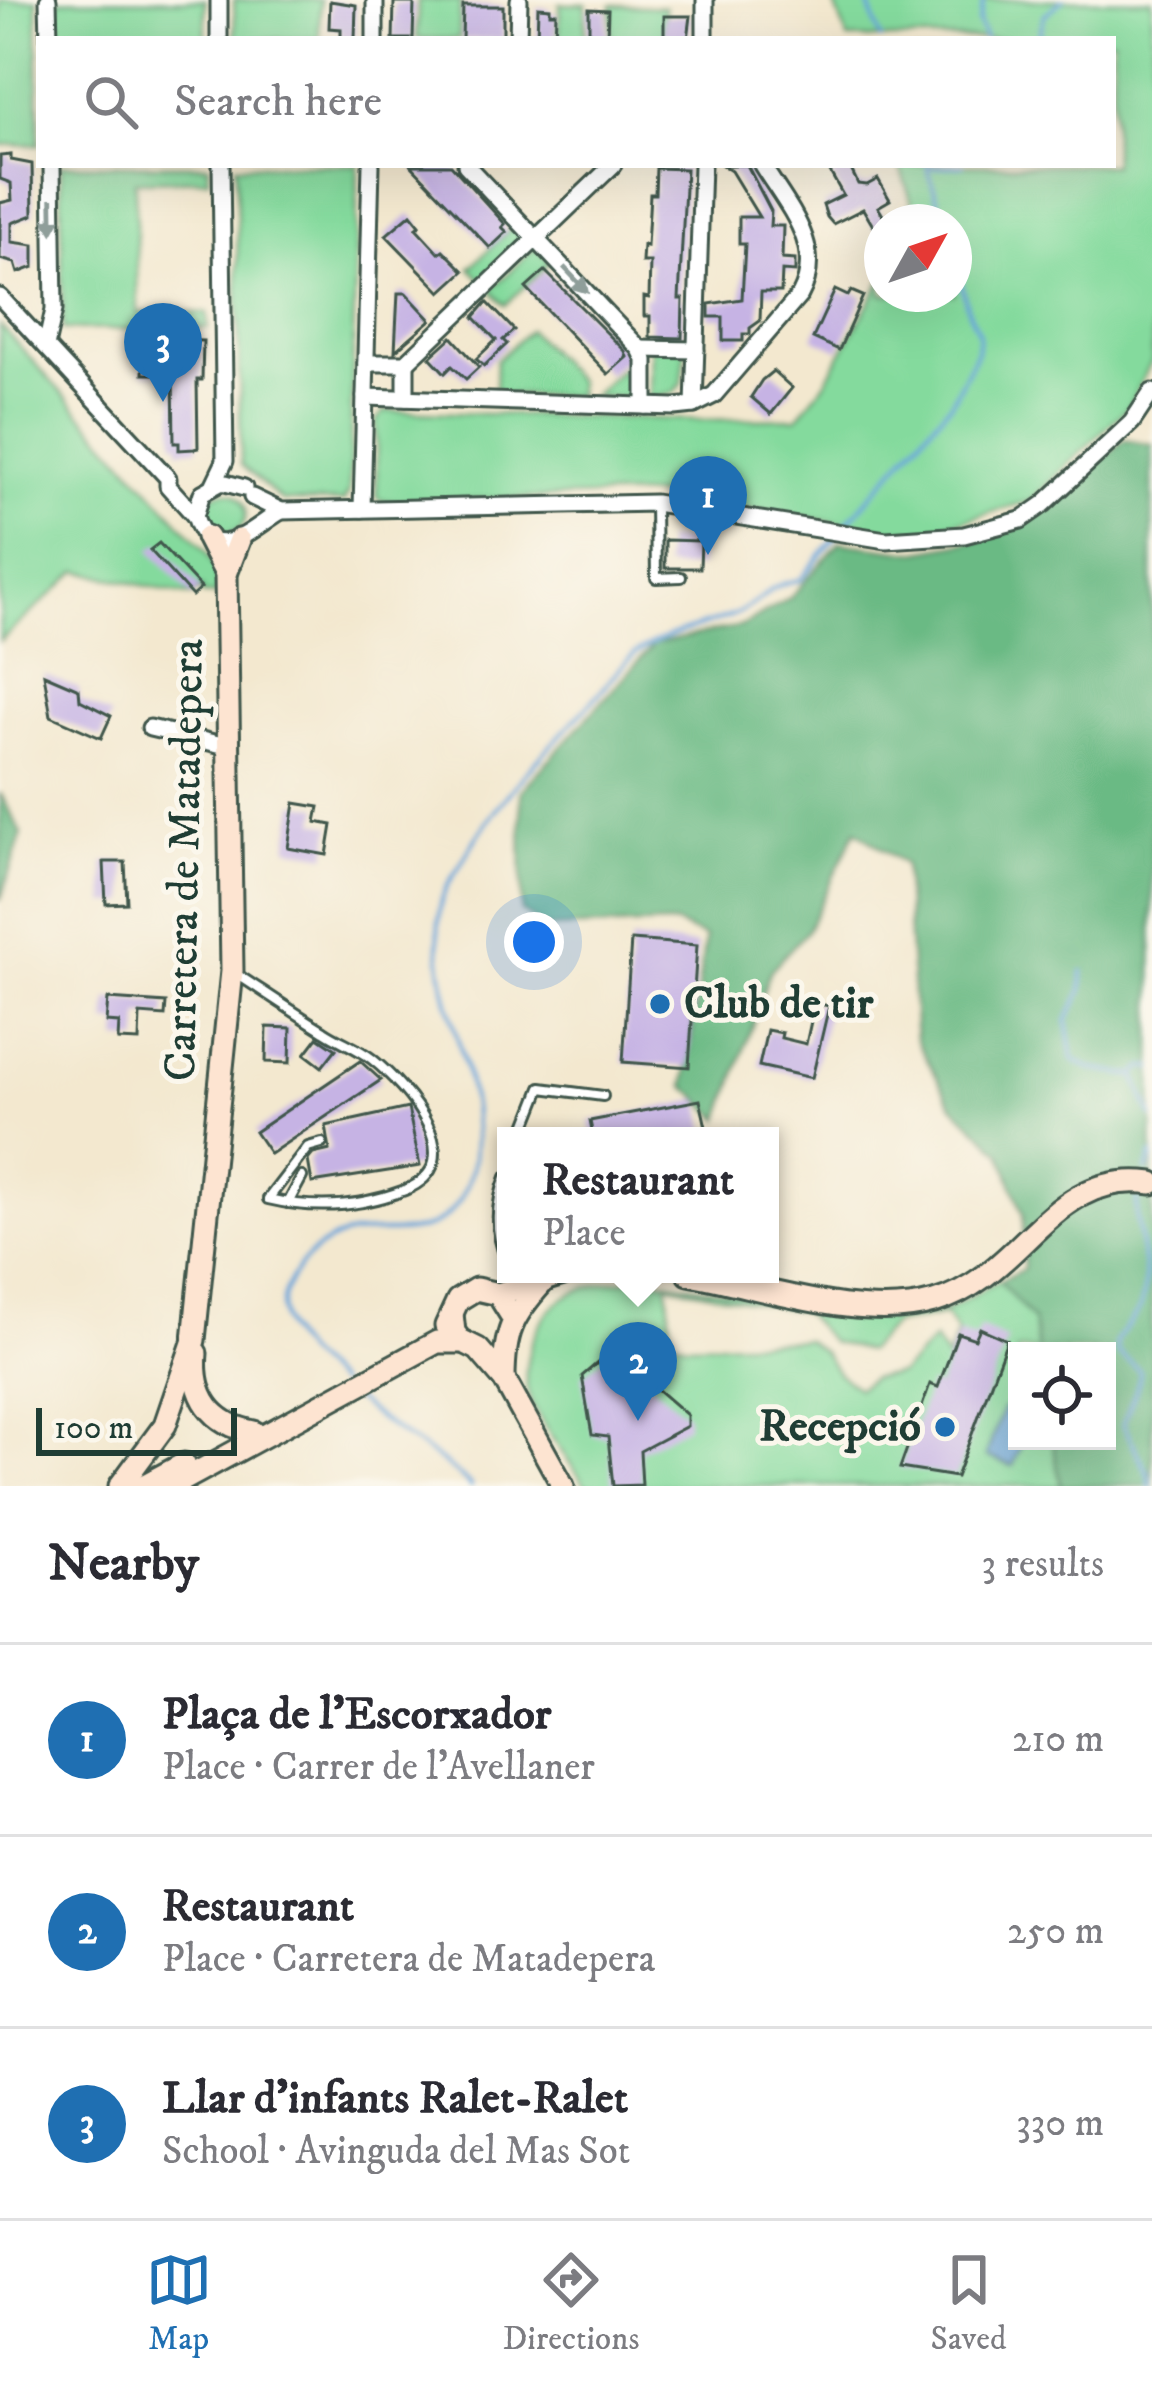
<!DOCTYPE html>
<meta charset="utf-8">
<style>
:root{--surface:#fff;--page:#f2f2f3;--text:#2b2b33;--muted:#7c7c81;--line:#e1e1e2;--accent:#1f6fb2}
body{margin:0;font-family:"IM FELL DW Pica",serif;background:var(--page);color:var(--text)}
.controls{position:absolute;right:36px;bottom:36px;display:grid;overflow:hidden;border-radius:0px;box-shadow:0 12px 48px #0002}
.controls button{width:108px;height:108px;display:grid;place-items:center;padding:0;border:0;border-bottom:3px solid var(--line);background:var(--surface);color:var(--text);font:60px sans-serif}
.compass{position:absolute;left:864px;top:204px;width:108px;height:108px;border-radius:50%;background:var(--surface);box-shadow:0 12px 48px #0002;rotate:50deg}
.scale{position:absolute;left:36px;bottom:30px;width:201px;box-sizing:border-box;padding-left:12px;border:6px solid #1f3d34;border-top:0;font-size:33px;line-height:42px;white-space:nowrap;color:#1f3d34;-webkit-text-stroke:9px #fbf7ec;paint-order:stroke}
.you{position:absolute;left:534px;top:942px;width:42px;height:42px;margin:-30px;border:9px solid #fff;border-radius:50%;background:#1a73e8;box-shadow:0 0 0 18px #1a73e833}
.badge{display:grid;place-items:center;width:78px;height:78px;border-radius:50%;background:var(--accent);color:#fff;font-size:39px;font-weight:700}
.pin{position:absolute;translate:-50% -99px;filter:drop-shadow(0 3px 6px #0008)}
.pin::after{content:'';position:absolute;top:63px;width:42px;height:36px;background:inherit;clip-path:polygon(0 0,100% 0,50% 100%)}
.popup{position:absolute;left:497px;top:1127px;width:282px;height:156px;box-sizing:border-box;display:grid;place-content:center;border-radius:0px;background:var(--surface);filter:drop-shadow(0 3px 9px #0005);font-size:39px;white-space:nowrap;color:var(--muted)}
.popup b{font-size:45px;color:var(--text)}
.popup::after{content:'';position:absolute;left:50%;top:100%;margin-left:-24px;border:24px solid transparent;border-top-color:var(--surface)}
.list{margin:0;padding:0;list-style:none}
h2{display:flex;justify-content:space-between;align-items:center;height:156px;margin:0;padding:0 48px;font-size:51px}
h2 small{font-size:39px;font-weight:400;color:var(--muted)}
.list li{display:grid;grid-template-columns:78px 1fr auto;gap:36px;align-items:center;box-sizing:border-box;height:192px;padding:0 48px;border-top:3px solid var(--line)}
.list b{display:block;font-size:45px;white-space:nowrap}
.list p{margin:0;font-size:39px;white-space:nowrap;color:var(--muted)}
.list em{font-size:39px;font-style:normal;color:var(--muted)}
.icon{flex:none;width:66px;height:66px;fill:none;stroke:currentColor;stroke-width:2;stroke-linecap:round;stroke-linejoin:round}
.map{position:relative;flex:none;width:1152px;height:1486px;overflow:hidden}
.search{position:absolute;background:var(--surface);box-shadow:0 12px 48px #0002;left:36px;right:36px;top:36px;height:132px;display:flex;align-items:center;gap:30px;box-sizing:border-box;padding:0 42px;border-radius:0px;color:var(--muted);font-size:45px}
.sheet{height:732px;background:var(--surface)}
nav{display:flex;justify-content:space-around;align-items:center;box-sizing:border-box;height:168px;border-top:3px solid var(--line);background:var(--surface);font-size:33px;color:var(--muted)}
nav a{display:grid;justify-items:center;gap:6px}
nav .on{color:var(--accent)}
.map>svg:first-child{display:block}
.green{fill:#84da9d;stroke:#528c68;stroke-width:3;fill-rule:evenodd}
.forest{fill:#6bba84;stroke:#457c5c;stroke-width:3}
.water{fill:#68a5d9;stroke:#447186;stroke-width:3}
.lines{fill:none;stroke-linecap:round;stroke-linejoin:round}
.stream{stroke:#68a5d9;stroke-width:4.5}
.building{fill:#c6b3e4}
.lane-casing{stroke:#3f574b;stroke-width:14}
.street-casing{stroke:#3f574b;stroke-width:21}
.secondary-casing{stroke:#3f574b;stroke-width:27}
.lane{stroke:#fff;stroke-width:8}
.street{stroke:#fff;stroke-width:15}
.secondary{stroke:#fde4d1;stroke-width:21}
.oneway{fill:#8f9e9a}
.poi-dot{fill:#1f6fb2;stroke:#fbf7ec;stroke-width:4.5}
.labels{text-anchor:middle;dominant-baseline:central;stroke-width:10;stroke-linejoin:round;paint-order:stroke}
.street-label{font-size:45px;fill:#1f3d34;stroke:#fbf7ec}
.poi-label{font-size:45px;font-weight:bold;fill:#1f3d34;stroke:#fbf7ec;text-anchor:start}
</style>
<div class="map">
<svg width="1152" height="1486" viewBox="0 0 1152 1486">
<rect width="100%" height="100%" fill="#fbf7ec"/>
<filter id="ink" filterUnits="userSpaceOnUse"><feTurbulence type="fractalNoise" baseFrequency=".00833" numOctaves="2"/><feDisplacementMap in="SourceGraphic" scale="24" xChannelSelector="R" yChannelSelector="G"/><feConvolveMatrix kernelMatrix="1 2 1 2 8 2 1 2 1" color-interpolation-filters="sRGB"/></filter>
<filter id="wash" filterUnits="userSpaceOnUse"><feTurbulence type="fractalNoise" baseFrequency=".004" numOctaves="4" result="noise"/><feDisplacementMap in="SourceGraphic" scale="48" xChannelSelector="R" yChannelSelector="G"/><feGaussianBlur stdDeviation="2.7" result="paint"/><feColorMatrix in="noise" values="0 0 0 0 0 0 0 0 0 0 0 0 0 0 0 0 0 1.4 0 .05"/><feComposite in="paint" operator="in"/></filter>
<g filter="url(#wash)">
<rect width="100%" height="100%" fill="#f3e8cf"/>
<g class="green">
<polygon points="0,0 37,0 39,144 0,145"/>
<polygon points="58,0 205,0 206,39 59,39"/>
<polygon points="234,0 320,0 319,39 235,39"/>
<polygon points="418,0 460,1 459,39 417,39"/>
<polygon points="833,0 1152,0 1152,361 1128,407 1030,501 923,532 885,530 661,495 382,501 377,497 376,420 385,411 701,420 797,418 825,383 882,280 882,294 954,294 954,222 919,222 899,165 1113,165 1113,39 848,39"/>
<polygon points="560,4 586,4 585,39 559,39"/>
<polygon points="612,5 665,7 664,39 611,39"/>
<polygon points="61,165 208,165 208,179 135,181 138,313 207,313 208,328 63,330"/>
<polygon points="236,165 358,165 349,493 343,502 282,501 241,465"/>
<polygon points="514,225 529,240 484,282 470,268"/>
<polygon points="536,247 550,262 505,305 491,290"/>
<polygon points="0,325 206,551 217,572 216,595 203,594 202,588 192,596 78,571 0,641"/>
<polygon points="529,330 577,381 577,396 495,394 496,361"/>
<polygon points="651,346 686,347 682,383 674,393 650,398"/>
<polygon points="637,354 636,397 592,396"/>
<circle cx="225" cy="513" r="21"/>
<path d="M647 1278 887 1319 946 1311 999 1281 1033 1320 1038 1351H1017V1441H1053L1061 1486H586C568 1459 544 1431 531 1401 524 1385 525 1372 528 1356 543 1289 588 1283 647 1278ZM667 1284 803 1312 831 1342 867 1351 893 1324 945 1315 957 1333 947 1359 934 1340 900 1374 872 1378 858 1388 838 1374 823 1352 806 1340 686 1344 672 1340Z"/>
</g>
<g class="forest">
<polygon points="1124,440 1152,445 1152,1486 1061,1486 1053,1441 1107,1441 1107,1351 1038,1351 1033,1320 999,1281 1024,1269 1023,1214 1001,1152 952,1104 916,1040 904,864 856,830 807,931 770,971 721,1119 685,1086 705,938 675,924 548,928 522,912 521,791 654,644 742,626 790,598 840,542 914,552 984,539 1019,526 1074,485"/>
<polygon points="0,793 22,834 0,901"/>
</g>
<polygon class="water" points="1003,1408 1017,1413 1017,1441 1023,1441 1013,1466 986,1456"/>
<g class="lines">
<g class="stream">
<polyline points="867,0 881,39"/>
<polyline points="984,0 979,23 985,39"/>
<polyline points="1039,39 1044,15 1063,0"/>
<polyline points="927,165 944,222"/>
<polyline points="928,168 963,165"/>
<polyline points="844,527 951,403 977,351 979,334 967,307 954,253"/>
<polyline points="1083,971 1082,991 1067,1021 1073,1059 1091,1069 1135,1076 1143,1068 1152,1068"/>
<polyline points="1135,1076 1152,1116"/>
<polyline points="1147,1170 1152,1155"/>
<path d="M1138 1195C1132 1232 1152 1265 1142 1302 1137 1319 1124 1327 1116 1342L1117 1352 1140 1371C1141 1382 1127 1412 1123 1424L1149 1475 1150 1486"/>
<path d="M338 1384C298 1347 258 1322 299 1267 310 1253 326 1241 343 1236 373 1228 405 1237 433 1225 457 1214 471 1182 474 1158 484 1071 428 996 440 908 443 887 454 877 463 860 498 797 546 751 594 699 608 684 621 664 637 652 669 631 704 628 738 613 764 601 769 583 800 580L837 535"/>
<path d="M351 1396C389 1430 434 1451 471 1486"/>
</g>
</g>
<g id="blocks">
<g class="building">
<polygon points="330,1 356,5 355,39 341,39 341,29 329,28"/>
<polygon points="394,3 414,3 413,39 393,39"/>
<polygon points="463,6 503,6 503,39 462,39"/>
<polygon points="538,7 550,8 550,13 556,13 555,39 537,39"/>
<polygon points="589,9 608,10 607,39 589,39"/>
<polygon points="664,16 691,16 688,39 664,39"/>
<polygon points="11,155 11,160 32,164 33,215 12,223 12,242 34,245 34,267 18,273 15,263 0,259 0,203 12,200 11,183 0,179 0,156"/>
<polygon points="411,165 451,165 505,224 502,227 507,232 490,248"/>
<polygon points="722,165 747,165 771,211 770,226 783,226 782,259 795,260 795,272 782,271 781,292 761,292 760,321 750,328 750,334 743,334 743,341 723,341 723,317 709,317 709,304 742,299 745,244 739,244 739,217 759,217 731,171"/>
<polygon points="826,165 849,165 858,184 867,185 878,179 890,200 878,207 887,222 882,222 882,241 863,209 833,224 827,217 823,205 843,195"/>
<polygon points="656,168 686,169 679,299 683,299 682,338 650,337 650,316 644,316 644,297 649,298 650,262 642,262 643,245 647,246 650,194 655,194"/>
<polygon points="411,214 420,225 416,228 439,253 443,250 464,271 441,292 386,235"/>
<polygon points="545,271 625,351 627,357 608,374 526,288"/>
<polygon points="835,290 848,296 851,291 863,296 839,350 813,338"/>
<polygon points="398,293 406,293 431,320 395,351"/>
<polygon points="487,302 514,330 503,340 507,344 484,366 476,359 496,340 474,317"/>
<polygon points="452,337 479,367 466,379 452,366 445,373 430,357"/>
<polygon points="164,340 203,341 202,380 197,380 198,448 194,449 179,450 179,443 174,443 173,374 143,374 144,349 165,348"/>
<polygon points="773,371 792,388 771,414 751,397 762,380"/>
<polygon points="665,540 701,541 700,568 665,568"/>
<polygon points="159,543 201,588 192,596 150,550"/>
<polygon points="44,674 79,689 80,700 111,716 101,738 51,716"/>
<polygon points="295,803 319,807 316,822 332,825 327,855 288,848"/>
<polygon points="104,862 125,862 127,903 106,904"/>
<polygon points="631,940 697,945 689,1067 623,1062"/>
<polygon points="108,999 166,1003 165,1016 140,1014 139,1041 118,1040 119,1023 106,1022"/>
<polygon points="815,1003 829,1006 812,1078 759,1066 767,1030 782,1033 781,1038 806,1044"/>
<polygon points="267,1027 291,1028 290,1063 266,1062"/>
<polygon points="318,1037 336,1049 322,1067 305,1054"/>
<polygon points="360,1061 381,1080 270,1154 255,1132"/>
<polygon points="700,1100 708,1136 593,1136 590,1121"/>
<polygon points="408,1108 420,1166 312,1183 308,1160 313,1154 330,1150 326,1126"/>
<polygon points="980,1328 1007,1340 956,1477 900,1468 930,1384 938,1387 958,1333 975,1339"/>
<polygon points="616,1347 644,1361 651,1384 687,1415 687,1426 640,1451 642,1485 613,1486 608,1437 592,1435 582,1376"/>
</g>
</g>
</g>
<g filter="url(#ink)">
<use href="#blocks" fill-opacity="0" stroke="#3f574b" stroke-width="3"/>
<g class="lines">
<defs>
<g id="lane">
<polyline points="655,504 656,578 681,577"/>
<path d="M238 975C267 994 295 1013 324 1031 339 1041 358 1048 372 1059 407 1087 474 1162 405 1190 361 1207 314 1210 268 1199L308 1147 322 1143"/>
<polyline points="522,1136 541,1088 603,1096"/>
<path d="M506 1177C496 1203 494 1232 506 1258"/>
<polyline points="288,1203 302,1177"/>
</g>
<g id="street">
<polyline points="48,0 49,39"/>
<polyline points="219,0 219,39"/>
<polyline points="375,39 375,0"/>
<polyline points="518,39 519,0"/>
<polyline points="705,39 705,0"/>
<polyline points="466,165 640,349 645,360 645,406"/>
<polyline points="0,297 168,478 168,486 195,516"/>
<polyline points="46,346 54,310 52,165"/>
<polyline points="640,349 696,350"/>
<polyline points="366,363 406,363 613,165"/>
<polyline points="406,363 406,398"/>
<path d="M365 397 675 407 694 405 714 395 800 295C826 247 787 206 762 165"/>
<polyline points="694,405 702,165"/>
<polyline points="214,484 225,461 221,165"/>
<path d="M244 488 222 482 202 493 195 516C212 571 254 527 281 511"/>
<polyline points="252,497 281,511 655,503 886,540 964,535 1021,520 1044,504 1132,422 1152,392"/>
<polyline points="362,509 371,165"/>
<polyline points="150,728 231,747"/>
</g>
<g id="secondary">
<polyline points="207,537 226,574"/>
<path d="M689 1274C763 1287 862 1323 934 1302 1026 1275 1049 1169 1152 1183"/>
<polyline points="498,1294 563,1274"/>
<polyline points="452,1314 454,1332 460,1340 478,1349 504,1379 563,1486"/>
<polyline points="446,1326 458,1300 476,1289 498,1294 513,1318"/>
<path d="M196 1353C192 1396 211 1424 254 1432"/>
<path d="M504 1379C504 1333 512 1316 543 1282"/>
<polyline points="120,1486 165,1425 194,1340 232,971 226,574 239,540"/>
<polyline points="143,1486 184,1464"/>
<polyline points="172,1486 437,1342 463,1342"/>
</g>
</defs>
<use href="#lane" class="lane-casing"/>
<use href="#street" class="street-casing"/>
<use href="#secondary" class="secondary-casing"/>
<use href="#lane" class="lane"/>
<use href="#street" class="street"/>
<use href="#secondary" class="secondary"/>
</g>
<defs><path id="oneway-solid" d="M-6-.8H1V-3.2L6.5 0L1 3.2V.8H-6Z" transform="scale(3)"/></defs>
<g class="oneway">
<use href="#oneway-solid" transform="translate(52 216) rotate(89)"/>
<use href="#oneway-solid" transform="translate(576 280) rotate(47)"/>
</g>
</g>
<g class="poi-dot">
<circle cx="660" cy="1004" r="12"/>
<circle cx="945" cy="1427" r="12"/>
</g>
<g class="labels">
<g class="street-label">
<text transform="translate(185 860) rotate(-89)">Carretera de Matadepera</text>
</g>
<g class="poi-label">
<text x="684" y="1004">Club de tir</text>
<text x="921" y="1427" text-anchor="end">Recepció</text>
</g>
</g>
</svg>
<div class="controls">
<button><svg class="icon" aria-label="locate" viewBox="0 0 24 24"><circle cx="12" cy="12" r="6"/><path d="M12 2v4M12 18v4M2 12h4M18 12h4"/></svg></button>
</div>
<svg class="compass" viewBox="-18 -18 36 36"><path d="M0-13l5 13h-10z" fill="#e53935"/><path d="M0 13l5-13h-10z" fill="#7c7c81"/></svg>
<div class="scale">100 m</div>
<div class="you"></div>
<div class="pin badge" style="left:708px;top:555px">1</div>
<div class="pin badge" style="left:638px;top:1421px">2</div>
<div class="popup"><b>Restaurant</b>Place</div>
<div class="pin badge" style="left:163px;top:402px">3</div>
<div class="search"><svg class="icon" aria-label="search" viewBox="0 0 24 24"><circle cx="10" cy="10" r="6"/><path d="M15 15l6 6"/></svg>Search here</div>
</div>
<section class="sheet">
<h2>Nearby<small>3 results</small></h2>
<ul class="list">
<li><span class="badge">1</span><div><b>Plaça de l'Escorxador</b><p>Place · Carrer de l'Avellaner</p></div><em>210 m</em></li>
<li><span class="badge">2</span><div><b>Restaurant</b><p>Place · Carretera de Matadepera</p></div><em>250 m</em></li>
<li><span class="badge">3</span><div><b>Llar d'infants Ralet-Ralet</b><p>School · Avinguda del Mas Sot</p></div><em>330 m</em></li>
</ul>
</section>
<nav>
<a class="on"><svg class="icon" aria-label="map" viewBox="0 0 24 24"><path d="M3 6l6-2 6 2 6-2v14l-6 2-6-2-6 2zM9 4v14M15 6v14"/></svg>Map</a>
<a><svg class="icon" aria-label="directions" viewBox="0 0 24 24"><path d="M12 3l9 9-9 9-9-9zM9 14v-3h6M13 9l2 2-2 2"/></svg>Directions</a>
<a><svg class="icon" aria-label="saved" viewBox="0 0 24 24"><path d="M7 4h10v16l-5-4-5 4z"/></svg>Saved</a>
</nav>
